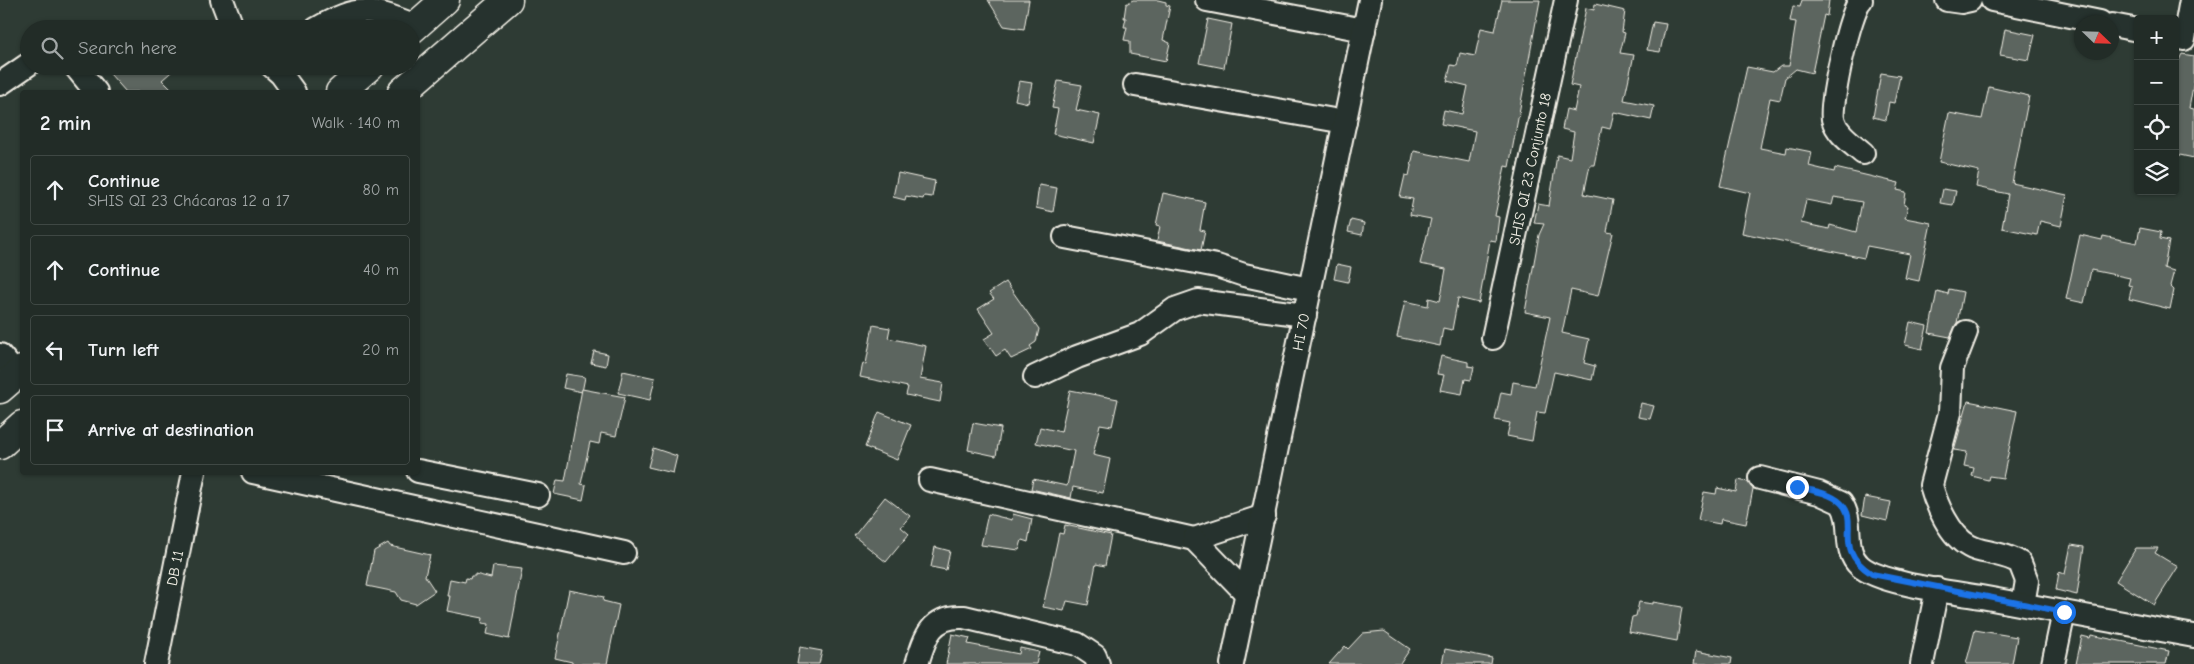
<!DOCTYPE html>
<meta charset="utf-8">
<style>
:root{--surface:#222c27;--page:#2a342f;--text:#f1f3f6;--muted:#a2a7a7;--line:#3f4844}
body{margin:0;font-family:"Comic Neue",sans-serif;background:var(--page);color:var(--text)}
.controls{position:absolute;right:15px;top:15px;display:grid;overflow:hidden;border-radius:5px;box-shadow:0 1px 4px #0004}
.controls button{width:45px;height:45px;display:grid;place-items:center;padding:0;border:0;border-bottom:1px solid var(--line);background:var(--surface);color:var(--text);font:25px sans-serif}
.compass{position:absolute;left:2074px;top:15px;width:45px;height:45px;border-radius:50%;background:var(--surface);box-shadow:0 1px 4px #0004;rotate:113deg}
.stop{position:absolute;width:15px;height:15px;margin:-11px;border:4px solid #1a73e8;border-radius:50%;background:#fff}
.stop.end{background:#1a73e8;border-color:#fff;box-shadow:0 1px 5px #0008}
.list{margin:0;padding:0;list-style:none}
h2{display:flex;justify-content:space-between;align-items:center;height:65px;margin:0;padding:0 20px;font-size:21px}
h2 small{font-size:16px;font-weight:400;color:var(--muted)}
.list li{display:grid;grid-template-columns:32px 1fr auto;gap:15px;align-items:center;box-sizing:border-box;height:70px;margin:0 10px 10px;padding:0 10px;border:1px solid var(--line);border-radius:5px}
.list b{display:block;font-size:19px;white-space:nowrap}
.list p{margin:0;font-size:16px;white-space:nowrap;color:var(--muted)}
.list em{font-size:16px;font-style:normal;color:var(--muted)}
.icon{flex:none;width:28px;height:28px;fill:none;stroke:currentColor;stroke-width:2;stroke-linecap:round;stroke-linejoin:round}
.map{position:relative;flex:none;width:2194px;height:664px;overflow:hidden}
.search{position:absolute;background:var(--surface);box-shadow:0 1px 4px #0004;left:20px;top:20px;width:400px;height:55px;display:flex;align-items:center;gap:12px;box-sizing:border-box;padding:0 18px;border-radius:28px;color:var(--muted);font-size:19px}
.panel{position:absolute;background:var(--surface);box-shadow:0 1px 4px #0004;left:20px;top:90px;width:400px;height:385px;border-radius:5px}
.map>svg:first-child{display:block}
.building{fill:#5c655e;stroke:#f4f1e8;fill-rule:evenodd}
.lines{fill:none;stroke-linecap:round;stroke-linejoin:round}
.minor-casing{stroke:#f4f1e8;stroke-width:26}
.major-casing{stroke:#f4f1e8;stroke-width:31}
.minor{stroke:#26332d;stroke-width:22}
.major{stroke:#26332d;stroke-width:28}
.route{stroke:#1a73e8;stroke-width:6}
.labels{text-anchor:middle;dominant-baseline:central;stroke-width:4;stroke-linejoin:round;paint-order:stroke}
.street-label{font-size:15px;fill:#f4f1e8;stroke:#26332d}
</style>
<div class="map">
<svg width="2194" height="664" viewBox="0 0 2194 664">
<rect width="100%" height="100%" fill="#2e3b34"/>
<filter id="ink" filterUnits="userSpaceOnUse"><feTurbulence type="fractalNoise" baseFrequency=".02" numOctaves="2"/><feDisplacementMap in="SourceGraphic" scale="10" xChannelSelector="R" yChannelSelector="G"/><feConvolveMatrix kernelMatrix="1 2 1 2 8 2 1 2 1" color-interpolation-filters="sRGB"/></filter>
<g filter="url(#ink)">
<g class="building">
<polygon points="988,0 1029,0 1024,29 1004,26"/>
<polygon points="1133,0 1158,0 1166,2 1166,5 1170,6 1163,40 1170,43 1166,61 1130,54 1130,41 1124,40 1127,27 1124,27 1126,18 1124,18 1126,4"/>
<polygon points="1502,0 1540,0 1509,167 1505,166 1495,216 1499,217 1496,241 1490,240 1479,303 1458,298 1452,330 1443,328 1440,346 1397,337 1405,301 1428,306 1429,298 1440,301 1446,269 1420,264 1431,219 1410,215 1413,199 1400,197 1405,175 1409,176 1414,151 1469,162 1475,131 1441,124 1444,110 1462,114 1468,86 1447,81 1451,65 1457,66 1460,53 1475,56 1481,28 1495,31"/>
<path d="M1802 0H1829L1827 16 1824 15 1812 73 1796 69 1785 78 1780 100 1770 98 1760 148 1786 153 1787 147 1812 152 1809 166 1834 172 1835 168 1899 183 1897 190 1906 192 1904 205 1908 206 1905 218 1931 223 1919 281 1905 278 1910 254 1867 246 1864 258 1742 233 1750 193 1720 186 1747 67 1773 72 1781 66H1789L1796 22 1790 21 1793 6 1800 7ZM1834 197 1862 202 1856 232 1830 225 1829 229 1801 223 1806 200 1832 205Z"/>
<polygon points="1595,4 1625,11 1622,32 1625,33 1620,53 1634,55 1624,100 1654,106 1651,120 1614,112 1610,129 1602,127 1594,165 1590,165 1584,194 1613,200 1607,232 1613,233 1598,296 1571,290 1562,333 1589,339 1584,363 1595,366 1592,380 1554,372 1545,413 1537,412 1532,441 1507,436 1510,423 1495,420 1501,392 1511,394 1513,382 1535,386 1550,317 1525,312 1539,235 1544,224 1534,223 1538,204 1549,206 1557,155 1570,158 1574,132 1562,129 1566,109 1574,111 1579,87 1570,85 1586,8 1594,10"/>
<polygon points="1208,19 1232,24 1224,68 1199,63"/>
<polygon points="1653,22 1666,24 1660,52 1647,50"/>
<polygon points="2005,29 2035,35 2029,60 2000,55"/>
<polygon points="2182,54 2194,56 2194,81 2189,108 2194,109 2194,158 2175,154 2175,59 2179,60"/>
<polygon points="103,66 178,66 162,80 174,92 126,92"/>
<polygon points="1881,73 1900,76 1894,103 1889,102 1886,120 1873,117"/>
<polygon points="1019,81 1032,83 1028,103 1015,100"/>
<polygon points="1058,81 1082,85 1076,110 1100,115 1094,143 1053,134 1058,109 1052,108"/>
<polygon points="1989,87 2029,96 2012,183 2067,195 2061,226 2040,221 2037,235 2002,228 2008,194 1976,187 1979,171 1939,162 1949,113 1982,119"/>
<polygon points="898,173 935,181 932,197 924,196 923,199 906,196 905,200 893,197"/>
<polygon points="1039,185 1057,188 1053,212 1036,208"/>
<polygon points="1943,189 1956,191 1953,205 1940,203"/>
<polygon points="1163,193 1205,202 1200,230 1205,231 1201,250 1157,241 1160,226 1156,225"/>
<polygon points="1351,220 1364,223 1362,235 1348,232"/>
<polygon points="2140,228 2161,232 2160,239 2169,241 2164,268 2174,271 2170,286 2174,290 2170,309 2129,299 2132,286 2128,285 2130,278 2091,270 2084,303 2066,299 2080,235 2102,240 2103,236 2137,243"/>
<polygon points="1337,264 1351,267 1348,282 1334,279"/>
<polygon points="1006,282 1039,329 1036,342 1030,346 1032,349 1011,359 1005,350 996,356 984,339 994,333 978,309 994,299 989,293"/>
<polygon points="1949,289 1963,292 1957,323 1950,337 1929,333 1937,291 1948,294"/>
<polygon points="1910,322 1927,326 1922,349 1905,345"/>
<polygon points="873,325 890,328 888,338 926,346 920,379 943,383 940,402 906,395 908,387 860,377 863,363 866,364"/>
<polygon points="594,351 608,354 606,366 591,363"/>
<polygon points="1441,356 1468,362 1468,366 1474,367 1471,380 1465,379 1462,394 1440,390 1444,375 1437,374"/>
<polygon points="623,371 655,378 650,400 618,393"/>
<polygon points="566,374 585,377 582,392 563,388"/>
<polygon points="582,389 625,397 616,436 601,433 599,444 590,442 581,484 586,485 583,500 554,494 557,480 565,481"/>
<polygon points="1070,390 1118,399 1112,426 1100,424 1093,455 1110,459 1103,493 1073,487 1071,498 1031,489 1033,479 1067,486 1074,451 1036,443 1040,427 1061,432"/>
<polygon points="1968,401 2017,411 2003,478 1989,476 1988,480 1972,476 1974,468 1964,466 1967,452 1954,450"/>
<polygon points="1641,403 1654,406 1650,419 1638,417"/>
<polygon points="879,412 911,425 897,460 865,447"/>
<polygon points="973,423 1001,428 996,456 968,450"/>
<polygon points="653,448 677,456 673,473 648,467"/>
<polygon points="1738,480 1748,482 1753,489 1746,524 1721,519 1720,524 1698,520 1704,492 1716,494 1717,488 1736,492"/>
<polygon points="885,497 910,516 901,527 909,534 886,562 854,536"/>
<polygon points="1865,497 1891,502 1887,521 1862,515"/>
<polygon points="988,514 1012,520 1013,514 1032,519 1028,542 1022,540 1019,550 981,545"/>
<polygon points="1065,525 1111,535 1105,566 1096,564 1088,605 1067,601 1064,611 1043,607 1059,533 1063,534"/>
<polygon points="388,543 390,546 430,555 425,576 435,591 416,604 401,600 396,592 367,586 374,551"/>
<polygon points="2071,545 2084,547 2077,595 2056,590 2059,572 2065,574"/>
<polygon points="935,547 950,551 946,570 931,567"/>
<polygon points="2136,548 2158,548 2155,553 2178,567 2154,605 2116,581"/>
<polygon points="493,566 522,569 509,639 487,634 489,624 482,623 483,618 447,611 450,596 447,596 450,579 465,582 466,578 470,579 471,576 475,576 475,574 491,578"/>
<polygon points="569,590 604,597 603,601 619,605 607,664 572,664 572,662 555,658"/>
<polygon points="1639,602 1653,604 1653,602 1682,607 1677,641 1629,632 1632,617 1636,616"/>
<polygon points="1975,630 2017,637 2012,664 1966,664"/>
<polygon points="1384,631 1410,649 1400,664 1329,664 1345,646 1348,649 1363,633"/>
<polygon points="952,634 970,638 968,644 1019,654 1020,648 1039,652 1036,664 946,664"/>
<polygon points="2091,635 2169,651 2166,664 2076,664 2082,636 2090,638"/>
<polygon points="800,647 822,651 819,664 797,664"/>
<polygon points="1445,649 1492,658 1491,664 1442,664"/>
<polygon points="1696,651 1732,658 1731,664 1694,664"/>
</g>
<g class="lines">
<defs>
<g id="minor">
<polyline points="222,0 233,29"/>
<polyline points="1207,0 1364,30"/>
<path d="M1861 0C1850 10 1830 103 1833 119 1837 134 1852 143 1863 153"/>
<polyline points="1947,0 1961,2 1970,0"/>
<polyline points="1992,0 2100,22"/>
<polyline points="2112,25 2138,30"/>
<path d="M316 29C361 4 369 8 416 26"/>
<polyline points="2184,39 2191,0"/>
<polyline points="75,66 96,92"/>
<polyline points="272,66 281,74 294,92"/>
<polyline points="0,84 29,64"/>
<polyline points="1135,85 1345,122"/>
<polyline points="1065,237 1217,266 1244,275 1309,289"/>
<path d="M1966 332 1952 368 1950 413 1931 485C1936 504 1950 536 1969 546 1974 549 1982 551 1988 552 1999 555 2010 556 2020 563L2027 581 2023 604"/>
<polyline points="1493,338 1566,0"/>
<polyline points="0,355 17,375"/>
<polyline points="1035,377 1077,357 1140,334 1175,309 1198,301 1305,315"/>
<polyline points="418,471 538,495"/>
<polyline points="253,472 624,553"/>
<path d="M1760 478 1819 493 1841 503C1855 523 1841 549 1860 566 1881 584 1952 592 1981 597 2052 610 2123 623 2194 636"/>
<polyline points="930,480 1194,539 1264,516"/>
<polyline points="1194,539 1247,594"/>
<polyline points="156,664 194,472"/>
<path d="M917 664C925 637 931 615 964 617L1077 644 1095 656 1098 664"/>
<polyline points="1232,664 1370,0"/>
<polyline points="1922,664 1937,589"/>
<polyline points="2053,664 2064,612"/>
</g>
<g id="major">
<polyline points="411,30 445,0"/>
<polyline points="340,92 370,66"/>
<polyline points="402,92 508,0"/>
<polyline points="0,389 22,370"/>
<polyline points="0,445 22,425"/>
</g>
</defs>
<use href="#minor" class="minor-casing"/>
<use href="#major" class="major-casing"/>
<use href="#minor" class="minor"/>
<use href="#major" class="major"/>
</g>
</g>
<g class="lines" filter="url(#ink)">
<path class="route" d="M1797 487C1811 490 1831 493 1841 503 1861 523 1831 548 1872 574L2064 612"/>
</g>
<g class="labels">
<g class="street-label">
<text transform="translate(1530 169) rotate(-78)">SHIS QI 23 Conjunto 18</text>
<text transform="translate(1301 332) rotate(-79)">HI 70</text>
<text transform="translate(175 568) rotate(-79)">DB 11</text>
</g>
</g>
</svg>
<div class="controls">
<button>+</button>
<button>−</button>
<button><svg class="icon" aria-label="locate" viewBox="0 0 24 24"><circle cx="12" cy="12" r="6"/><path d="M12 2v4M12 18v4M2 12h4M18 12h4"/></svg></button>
<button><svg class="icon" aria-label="layers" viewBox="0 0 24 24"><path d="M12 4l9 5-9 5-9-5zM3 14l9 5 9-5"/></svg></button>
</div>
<svg class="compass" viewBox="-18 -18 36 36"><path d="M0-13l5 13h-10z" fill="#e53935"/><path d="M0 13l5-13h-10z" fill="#a2a7a7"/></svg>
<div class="stop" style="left:2064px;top:612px"></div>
<div class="stop end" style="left:1797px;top:487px"></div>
<div class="search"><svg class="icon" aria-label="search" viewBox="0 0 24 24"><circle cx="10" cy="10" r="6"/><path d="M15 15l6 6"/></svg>Search here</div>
<section class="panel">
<h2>2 min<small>Walk · 140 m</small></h2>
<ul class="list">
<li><svg class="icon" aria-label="ahead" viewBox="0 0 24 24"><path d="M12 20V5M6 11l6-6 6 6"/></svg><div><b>Continue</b><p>SHIS QI 23 Chácaras 12 a 17</p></div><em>80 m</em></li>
<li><svg class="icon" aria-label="ahead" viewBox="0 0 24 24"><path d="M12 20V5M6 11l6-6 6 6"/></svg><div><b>Continue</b></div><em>40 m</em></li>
<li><svg class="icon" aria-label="left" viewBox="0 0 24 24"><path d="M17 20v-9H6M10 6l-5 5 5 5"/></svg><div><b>Turn left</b></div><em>20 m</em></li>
<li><svg class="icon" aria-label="arrive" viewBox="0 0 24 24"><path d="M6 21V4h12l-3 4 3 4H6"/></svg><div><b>Arrive at destination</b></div></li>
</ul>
</section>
</div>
